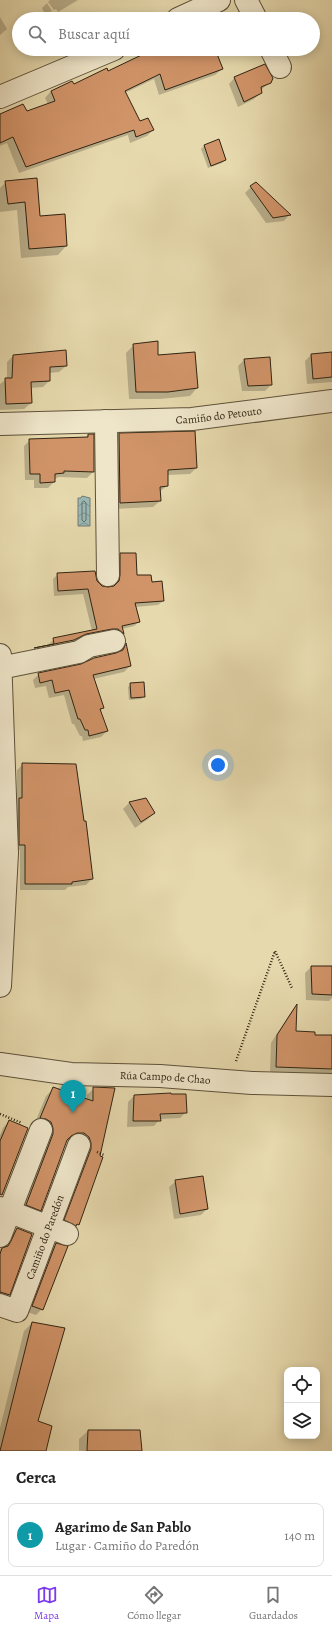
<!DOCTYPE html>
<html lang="es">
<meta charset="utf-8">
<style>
:root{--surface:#fff;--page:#f6f6f6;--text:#222;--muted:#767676;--line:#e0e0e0;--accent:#7c3aed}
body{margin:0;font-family:Alegreya,serif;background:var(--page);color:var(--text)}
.controls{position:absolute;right:12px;bottom:12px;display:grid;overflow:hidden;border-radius:8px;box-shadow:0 2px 10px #0003}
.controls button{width:36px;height:36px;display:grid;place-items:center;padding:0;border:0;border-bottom:1px solid var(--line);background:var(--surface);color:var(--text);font:20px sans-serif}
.you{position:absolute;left:218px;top:765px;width:14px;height:14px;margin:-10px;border:3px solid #fff;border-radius:50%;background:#1a73e8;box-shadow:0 0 0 6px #1a73e833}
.badge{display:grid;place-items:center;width:26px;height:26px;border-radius:50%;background:var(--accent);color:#fff;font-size:13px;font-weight:700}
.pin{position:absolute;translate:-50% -33px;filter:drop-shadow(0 1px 2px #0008)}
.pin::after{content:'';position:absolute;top:21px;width:14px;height:12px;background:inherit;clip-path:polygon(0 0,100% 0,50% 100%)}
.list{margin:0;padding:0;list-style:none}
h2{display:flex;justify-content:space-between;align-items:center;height:52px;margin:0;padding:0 16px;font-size:17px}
h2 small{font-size:13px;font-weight:400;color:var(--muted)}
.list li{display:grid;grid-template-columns:26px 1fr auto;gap:12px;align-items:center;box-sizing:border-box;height:64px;margin:0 8px 8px;padding:0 8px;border:1px solid var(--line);border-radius:8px}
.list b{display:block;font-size:15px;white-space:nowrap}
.list p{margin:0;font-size:13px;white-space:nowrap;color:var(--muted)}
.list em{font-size:13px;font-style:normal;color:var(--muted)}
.icon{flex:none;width:22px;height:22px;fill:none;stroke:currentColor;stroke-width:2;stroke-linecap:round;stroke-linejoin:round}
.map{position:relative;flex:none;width:332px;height:1451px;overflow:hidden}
.search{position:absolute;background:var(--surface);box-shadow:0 2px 10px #0003;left:12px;right:12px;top:12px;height:44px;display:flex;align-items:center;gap:10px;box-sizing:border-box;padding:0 14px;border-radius:22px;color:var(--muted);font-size:15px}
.sheet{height:124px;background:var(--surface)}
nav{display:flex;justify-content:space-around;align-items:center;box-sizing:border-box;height:56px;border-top:1px solid var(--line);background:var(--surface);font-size:11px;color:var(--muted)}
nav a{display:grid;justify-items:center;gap:2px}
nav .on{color:var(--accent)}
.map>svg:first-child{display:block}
.water{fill:url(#water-waves);stroke:#707c74}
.shadow{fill:#0003}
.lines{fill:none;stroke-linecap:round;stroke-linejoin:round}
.shore{stroke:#656e64;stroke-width:1}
.building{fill:#d19469;stroke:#302413}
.minor-casing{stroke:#5e513a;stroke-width:24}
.path{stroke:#302413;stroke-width:2.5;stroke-dasharray:1 2;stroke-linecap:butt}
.minor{stroke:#efe6ca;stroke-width:22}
.labels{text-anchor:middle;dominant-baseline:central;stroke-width:4;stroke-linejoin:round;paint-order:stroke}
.street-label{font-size:11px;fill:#302413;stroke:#efe6ca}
</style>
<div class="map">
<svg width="332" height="1451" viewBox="0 0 332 1451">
<defs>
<pattern id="water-waves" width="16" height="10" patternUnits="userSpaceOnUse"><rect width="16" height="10" fill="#9ab7b5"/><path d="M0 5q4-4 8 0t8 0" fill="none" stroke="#7e9592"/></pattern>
</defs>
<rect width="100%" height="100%" fill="#e6d9ad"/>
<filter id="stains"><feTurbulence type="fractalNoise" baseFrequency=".005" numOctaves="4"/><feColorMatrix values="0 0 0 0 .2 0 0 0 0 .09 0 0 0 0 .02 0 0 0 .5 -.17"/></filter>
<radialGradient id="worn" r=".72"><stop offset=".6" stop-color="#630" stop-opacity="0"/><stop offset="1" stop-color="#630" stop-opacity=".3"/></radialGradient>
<polygon class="water" points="82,496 90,498 90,526 78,526 78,498 81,498"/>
<g class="shadow">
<polygon points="50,0 78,0 58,12 56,9 54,10 48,2"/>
<polygon points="47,3 52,11 45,14 42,8"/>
<polygon points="0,17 7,29 0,35"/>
<polygon points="156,49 197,49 200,55 222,69 215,75 159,95 154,79 125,93 139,122 153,130 147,136 130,143 128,135 19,173 7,143 0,146 0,115 27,112 48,104 45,98 51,91 74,85 108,73"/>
<polygon points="235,77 270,82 261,90 261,93 254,99 238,107 229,84"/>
<polygon points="204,146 225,160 222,163 208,168 201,149"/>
<polygon points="36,179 39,217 66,246 58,255 21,258 17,210 0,212 0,188 6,182"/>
<polygon points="251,187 289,215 284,221 266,223 245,193"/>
<polygon points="134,345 157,356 197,388 190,396 160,399 129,399 126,353"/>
<polygon points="332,353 332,382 307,384 305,361 311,355"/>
<polygon points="13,356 66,366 59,372 49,373 49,381 43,387 30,388 31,403 24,409 0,410 0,384 7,379 7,362"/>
<polygon points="244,360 271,385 265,391 242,391 238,366"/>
<polygon points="119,434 196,468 190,474 167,475 167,486 159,492 160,501 153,507 114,509 113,441"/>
<polygon points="88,435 93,435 93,472 87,478 59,477 54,479 54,482 48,488 34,488 34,480 25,480 24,446 30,440 85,438"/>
<polygon points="121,554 136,577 151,583 163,601 158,605 135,607 139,622 134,626 122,629 123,634 119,638 81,638 69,645 32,652 34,649 49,646 49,644 54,639 92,631 83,594 54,596 53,579 58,574 97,582 102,587 109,588 115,587 116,580 116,559"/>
<polygon points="125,645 130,666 124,672 93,679 103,708 100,711 107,731 101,737 83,741 82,736 80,736 74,724 72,724 64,695 49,698 46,686 35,688 33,680 39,674 82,665 119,653"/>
<polygon points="131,684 144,696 141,699 129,700 128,687"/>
<polygon points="23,764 92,879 86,885 68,887 65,890 20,890 20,850 14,850 14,805 17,802 17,770"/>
<polygon points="145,799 154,813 148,819 135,828 123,809 129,803"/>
<polygon points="311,967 332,967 332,998 329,1001 306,1000 305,973"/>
<polygon points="295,1007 295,1032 314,1036 332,1036 332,1076 270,1073 271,1043 291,1012"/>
<polygon points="94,1088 98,1156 78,1224 71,1232 58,1227 76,1140 66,1141 40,1210 33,1217 19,1212 34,1125 46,1096 53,1089 87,1100 87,1095"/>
<polygon points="134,1096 186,1112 180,1118 160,1119 154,1126 127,1127 128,1102"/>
<polygon points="9,1121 27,1129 0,1197 0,1135 3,1128"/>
<polygon points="176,1181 207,1209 201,1215 174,1219 169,1187"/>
<polygon points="17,1229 9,1295 3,1301 0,1300 0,1249 4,1248 11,1235"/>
<polygon points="56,1244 42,1309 36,1315 27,1312 50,1250"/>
<polygon points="32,1323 37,1422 45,1451 0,1451 0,1428 24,1331"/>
<polygon points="88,1431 139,1431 141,1451 79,1451 79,1439"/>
</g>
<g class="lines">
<polygon class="shore" points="84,501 86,503 86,520 84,522 82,520 82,503"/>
</g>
<g class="building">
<polygon points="154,49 198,49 200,54 215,49 223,69 165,90 160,74 125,91 140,121 148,118 154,130 136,137 134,130 26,167 13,137 0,143 0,114 23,104 27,111 55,101 51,91 72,81 74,84 107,68 108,71"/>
<polygon points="265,64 273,78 271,83 261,87 262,93 244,102 234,77"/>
<polygon points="219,139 226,160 211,166 204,145"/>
<polygon points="37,178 40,216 65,214 67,246 29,249 25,202 8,204 5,181"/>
<polygon points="256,182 291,215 273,218 250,186"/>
<polygon points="158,341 158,355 195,352 198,388 168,392 136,392 133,344"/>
<polygon points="66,350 67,366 50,367 50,381 31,382 32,403 6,404 5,378 12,378 13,355"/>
<polygon points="332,352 332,377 313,379 311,354"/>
<polygon points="270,357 272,385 248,386 244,359"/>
<polygon points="195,431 197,468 168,470 168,486 160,487 161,501 120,503 119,433"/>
<polygon points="88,434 94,434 94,472 64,471 64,473 55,474 55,482 40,483 40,474 30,474 29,439 88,437"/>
<polygon points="120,553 136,553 137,575 151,575 152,582 162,581 164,601 135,603 140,622 122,626 124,634 118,629 112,629 86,634 74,640 34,648 54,644 53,638 97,629 88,589 58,591 57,573 95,571 97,581 102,586 108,587 114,586 119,581 120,575"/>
<polygon points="126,643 131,666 93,675 104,708 100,709 108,731 89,736 88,730 85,730 80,719 78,719 69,690 55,693 52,680 40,683 38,673 81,664 94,658 116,653 123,650"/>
<polygon points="144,682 145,697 131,698 130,683"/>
<polygon points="22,763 76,764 84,821 86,821 93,879 72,882 72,884 25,884 25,845 19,845 19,798 22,798"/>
<polygon points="146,798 155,813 141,822 129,802"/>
<polygon points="311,966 332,966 332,995 312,994"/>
<polygon points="297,1004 296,1031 315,1032 315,1035 332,1035 332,1069 276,1067 277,1035"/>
<polygon points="53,1087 93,1101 93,1087 115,1088 100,1156 103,1157 79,1225 77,1224 76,1226 64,1220 91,1149 91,1143 89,1137 84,1133 77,1133 71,1136 67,1140 41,1211 26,1205 53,1134 53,1128 51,1122 46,1119 40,1118"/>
<polygon points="171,1093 171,1094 186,1094 187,1113 160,1114 161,1121 133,1121 134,1095"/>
<polygon points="9,1120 28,1128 2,1195 0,1194 0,1141"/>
<polygon points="203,1176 208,1209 180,1214 175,1180"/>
<polygon points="17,1228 32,1234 10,1295 0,1292 0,1254 2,1248 8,1246 11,1241"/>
<polygon points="56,1243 68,1246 43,1310 32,1306"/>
<polygon points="32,1322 65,1328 38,1421 52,1426 46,1451 0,1451"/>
<polygon points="88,1430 140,1430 142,1451 87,1451"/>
</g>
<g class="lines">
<defs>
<g id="minor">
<polyline points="246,0 256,19"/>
<polyline points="178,19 219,0"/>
<polyline points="271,49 280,67"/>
<polyline points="0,97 114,49"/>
<polyline points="106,421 108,575"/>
<path id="s1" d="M0 424 192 419 332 401"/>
<polyline points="0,655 7,853 0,986"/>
<polyline points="0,668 79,652 89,646 114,641"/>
<path id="s2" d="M0 1064 71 1074 160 1076 252 1083 332 1085"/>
<polyline points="0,1208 67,1234"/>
<polyline points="0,1236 41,1130"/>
<path id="s3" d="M0 1305 17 1311 79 1145"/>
</g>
</defs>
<use href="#minor" class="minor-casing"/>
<g class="path">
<polyline points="236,1061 275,951 292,988"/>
<polyline points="0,1114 22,1123"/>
<polyline points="97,1152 104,1155"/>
</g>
<use href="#minor" class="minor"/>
</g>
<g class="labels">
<g class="street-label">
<text stroke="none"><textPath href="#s1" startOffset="219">Camiño do Petouto</textPath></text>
<text stroke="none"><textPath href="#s2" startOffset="166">Rúa Campo de Chao</textPath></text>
<text stroke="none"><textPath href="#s3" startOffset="97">Camiño do Paredón</textPath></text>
</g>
</g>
<rect width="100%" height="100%" filter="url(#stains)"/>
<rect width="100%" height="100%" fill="url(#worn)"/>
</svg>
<div class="controls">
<button><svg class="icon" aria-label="locate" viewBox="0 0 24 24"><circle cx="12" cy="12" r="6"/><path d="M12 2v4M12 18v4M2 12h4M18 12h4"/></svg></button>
<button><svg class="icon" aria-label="layers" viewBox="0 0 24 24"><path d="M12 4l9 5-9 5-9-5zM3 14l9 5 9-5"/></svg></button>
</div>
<div class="you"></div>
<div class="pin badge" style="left:73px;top:1113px;background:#0f9aa8">1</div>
<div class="search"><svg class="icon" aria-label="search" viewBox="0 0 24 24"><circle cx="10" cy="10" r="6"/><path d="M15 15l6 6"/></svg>Buscar aquí</div>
</div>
<section class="sheet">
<h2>Cerca<small></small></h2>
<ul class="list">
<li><span class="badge" style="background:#0f9aa8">1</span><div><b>Agarimo de San Pablo</b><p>Lugar · Camiño do Paredón</p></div><em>140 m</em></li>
</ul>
</section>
<nav>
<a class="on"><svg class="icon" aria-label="map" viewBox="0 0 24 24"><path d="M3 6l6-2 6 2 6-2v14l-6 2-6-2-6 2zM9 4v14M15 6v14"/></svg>Mapa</a>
<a><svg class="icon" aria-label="directions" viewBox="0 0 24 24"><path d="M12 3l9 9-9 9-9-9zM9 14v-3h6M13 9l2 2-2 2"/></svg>Cómo llegar</a>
<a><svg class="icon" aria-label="saved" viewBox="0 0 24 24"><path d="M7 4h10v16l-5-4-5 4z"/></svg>Guardados</a>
</nav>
